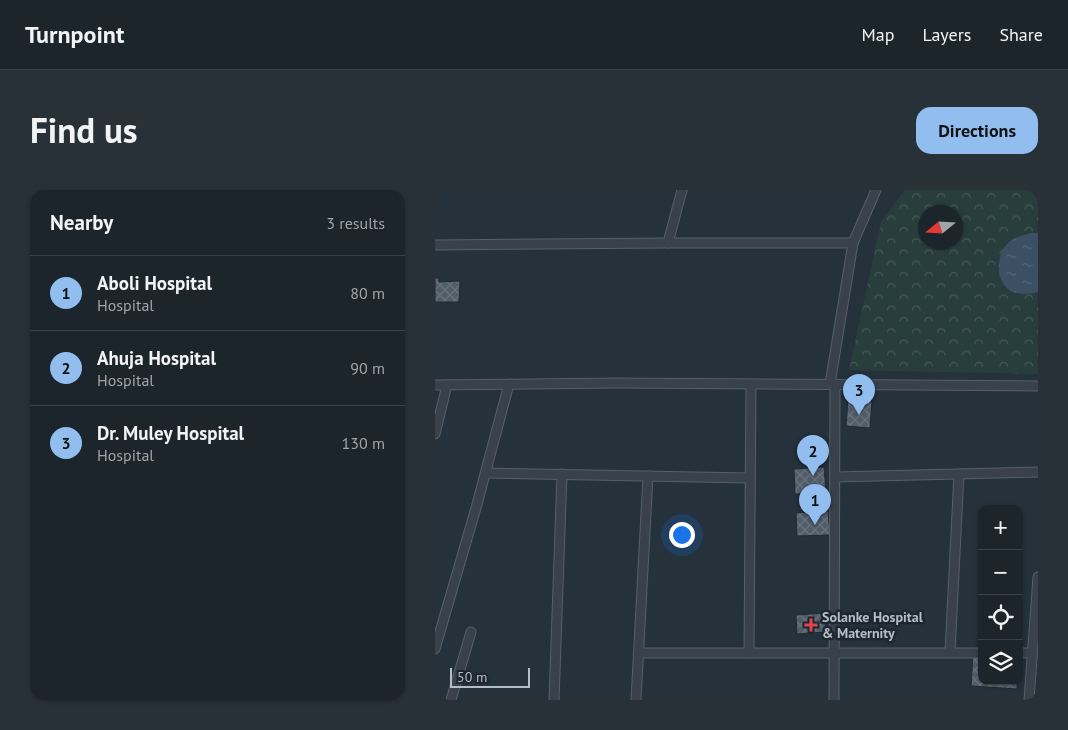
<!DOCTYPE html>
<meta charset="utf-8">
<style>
:root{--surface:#1c252c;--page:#293138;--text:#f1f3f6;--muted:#a0a5a9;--line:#3a4248;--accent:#91beef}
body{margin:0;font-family:"PT Sans",sans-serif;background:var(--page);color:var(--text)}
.controls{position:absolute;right:15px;bottom:15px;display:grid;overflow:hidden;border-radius:10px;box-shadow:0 1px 4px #0004}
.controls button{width:45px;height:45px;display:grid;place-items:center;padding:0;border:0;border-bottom:1px solid var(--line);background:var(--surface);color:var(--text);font:25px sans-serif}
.compass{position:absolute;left:483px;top:15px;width:45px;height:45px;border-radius:50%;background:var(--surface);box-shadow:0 1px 4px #0004;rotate:252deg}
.scale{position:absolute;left:15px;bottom:12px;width:80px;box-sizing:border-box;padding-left:5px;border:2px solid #b5bdc7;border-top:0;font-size:14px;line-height:18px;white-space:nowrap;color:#b5bdc7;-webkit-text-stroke:4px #1e2730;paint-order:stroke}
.you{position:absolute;left:246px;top:344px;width:18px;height:18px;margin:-12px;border:4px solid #fff;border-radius:50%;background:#1a73e8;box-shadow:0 0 0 8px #1a73e833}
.badge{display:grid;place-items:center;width:32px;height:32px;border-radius:50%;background:var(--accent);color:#111;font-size:16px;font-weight:700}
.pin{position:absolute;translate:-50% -41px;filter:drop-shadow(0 1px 2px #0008)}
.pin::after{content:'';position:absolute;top:26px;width:18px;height:15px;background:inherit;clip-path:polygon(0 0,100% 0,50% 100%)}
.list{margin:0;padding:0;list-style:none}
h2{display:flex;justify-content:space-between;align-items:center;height:65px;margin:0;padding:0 20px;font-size:21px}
h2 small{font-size:16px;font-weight:400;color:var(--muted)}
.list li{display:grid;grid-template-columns:32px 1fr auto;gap:15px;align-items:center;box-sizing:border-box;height:75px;padding:0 20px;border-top:1px solid var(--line)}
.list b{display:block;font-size:19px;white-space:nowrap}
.list p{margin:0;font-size:16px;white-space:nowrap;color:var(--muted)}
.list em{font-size:16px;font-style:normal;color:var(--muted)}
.icon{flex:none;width:28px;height:28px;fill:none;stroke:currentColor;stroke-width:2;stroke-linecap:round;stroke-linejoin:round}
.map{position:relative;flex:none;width:603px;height:510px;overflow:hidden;border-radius:15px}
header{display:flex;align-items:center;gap:30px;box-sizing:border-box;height:70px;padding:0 25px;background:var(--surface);border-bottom:1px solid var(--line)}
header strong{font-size:24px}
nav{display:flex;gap:28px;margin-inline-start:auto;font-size:18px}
.intro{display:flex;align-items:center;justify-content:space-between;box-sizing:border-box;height:120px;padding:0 30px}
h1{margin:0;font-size:35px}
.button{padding:12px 22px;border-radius:15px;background:var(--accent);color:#111;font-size:18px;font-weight:700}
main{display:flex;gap:30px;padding:0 30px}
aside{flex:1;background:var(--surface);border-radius:15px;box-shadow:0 1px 4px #0004}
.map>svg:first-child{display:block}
.park{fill:url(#park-crowns);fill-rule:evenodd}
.water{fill:url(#water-ripples)}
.building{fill:url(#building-cross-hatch);stroke:#202932}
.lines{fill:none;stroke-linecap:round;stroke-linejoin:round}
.minor-casing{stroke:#576069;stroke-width:11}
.minor{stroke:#39424b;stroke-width:9}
.health-dot{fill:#e0444e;stroke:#1e2730;stroke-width:2}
.labels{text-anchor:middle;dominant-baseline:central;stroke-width:5;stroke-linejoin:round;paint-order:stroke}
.poi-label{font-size:14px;font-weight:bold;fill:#b5bdc7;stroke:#1e2730;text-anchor:start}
</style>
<header>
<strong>Turnpoint</strong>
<nav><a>Map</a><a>Layers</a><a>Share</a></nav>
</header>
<div class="intro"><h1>Find us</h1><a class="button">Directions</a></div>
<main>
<aside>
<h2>Nearby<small>3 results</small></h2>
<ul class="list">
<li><span class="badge">1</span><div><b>Aboli Hospital</b><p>Hospital</p></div><em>80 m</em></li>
<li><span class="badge">2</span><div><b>Ahuja Hospital</b><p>Hospital</p></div><em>90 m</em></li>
<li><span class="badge">3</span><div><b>Dr. Muley Hospital</b><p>Hospital</p></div><em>130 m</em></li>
</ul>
</aside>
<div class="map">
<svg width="603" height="510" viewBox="0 0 603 510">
<defs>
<pattern id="park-crowns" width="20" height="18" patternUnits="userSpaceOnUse" patternTransform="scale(1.25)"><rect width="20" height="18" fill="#283e3d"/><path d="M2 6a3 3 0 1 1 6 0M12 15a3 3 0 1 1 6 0" fill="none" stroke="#455858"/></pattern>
<pattern id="water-ripples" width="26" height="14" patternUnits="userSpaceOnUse" patternTransform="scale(1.25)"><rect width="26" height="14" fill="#3c5063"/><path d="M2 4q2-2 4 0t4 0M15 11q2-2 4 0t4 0" fill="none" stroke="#566778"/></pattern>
<pattern id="building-cross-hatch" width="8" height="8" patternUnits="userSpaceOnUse" patternTransform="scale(1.25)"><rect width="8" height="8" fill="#515d69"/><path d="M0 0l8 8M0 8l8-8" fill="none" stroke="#68727d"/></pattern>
</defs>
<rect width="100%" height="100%" fill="#25313b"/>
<path class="park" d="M470 0H603V184L414 180 446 32ZM490 22H520V52H490Z"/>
<path class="water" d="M596 43H603V102C594 104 584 105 576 101 559 91 561 64 574 52 580 47 589 45 596 43Z"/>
<g class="building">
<polygon points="0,88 4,88 4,92 25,91 24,112 0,112"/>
<polygon points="413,210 437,211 435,238 411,236"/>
<polygon points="389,277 391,302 360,304 359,279"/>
<polygon points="393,321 395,345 362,346 361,323"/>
<polygon points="390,423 391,442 362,444 361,425"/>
<polygon points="538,465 547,465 547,491 582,491 582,499 536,496"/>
</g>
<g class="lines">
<defs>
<g id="minor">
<polyline points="233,53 247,0"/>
<polyline points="0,55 233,53 418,53"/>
<polyline points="395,194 418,53 441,0"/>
<polyline points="0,195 182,193 603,196"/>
<polyline points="0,244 12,195"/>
<polyline points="51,283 315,288"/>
<polyline points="400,287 603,282"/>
<polyline points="0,459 41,318 74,194"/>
<polyline points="515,462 524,284"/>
<polyline points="204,463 547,463"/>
<polyline points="314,463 316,194"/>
<polyline points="584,463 597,463"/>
<polyline points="16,510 36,442"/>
<polyline points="119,510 127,284"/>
<polyline points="201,510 213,286"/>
<polyline points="399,510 400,194"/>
<polyline points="594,510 603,387"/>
</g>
</defs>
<use href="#minor" class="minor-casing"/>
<use href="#minor" class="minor"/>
</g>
<path class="health-dot" d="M373.5 427.5h5v5h5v5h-5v5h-5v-5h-5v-5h5z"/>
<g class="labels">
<g class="poi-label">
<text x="387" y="427">Solanke Hospital<tspan x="387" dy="16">&amp; Maternity</tspan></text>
</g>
</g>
</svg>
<div class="controls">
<button>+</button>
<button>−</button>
<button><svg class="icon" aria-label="locate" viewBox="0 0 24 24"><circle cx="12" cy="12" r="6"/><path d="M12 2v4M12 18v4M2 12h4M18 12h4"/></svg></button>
<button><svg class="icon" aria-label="layers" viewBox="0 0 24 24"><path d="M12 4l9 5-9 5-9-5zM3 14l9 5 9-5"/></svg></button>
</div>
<svg class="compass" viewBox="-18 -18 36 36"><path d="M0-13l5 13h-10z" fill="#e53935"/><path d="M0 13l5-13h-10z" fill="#a0a5a9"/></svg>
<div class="scale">50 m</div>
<div class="you"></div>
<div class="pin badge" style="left:380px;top:335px">1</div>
<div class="pin badge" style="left:378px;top:286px">2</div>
<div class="pin badge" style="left:424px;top:225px">3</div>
</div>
</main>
